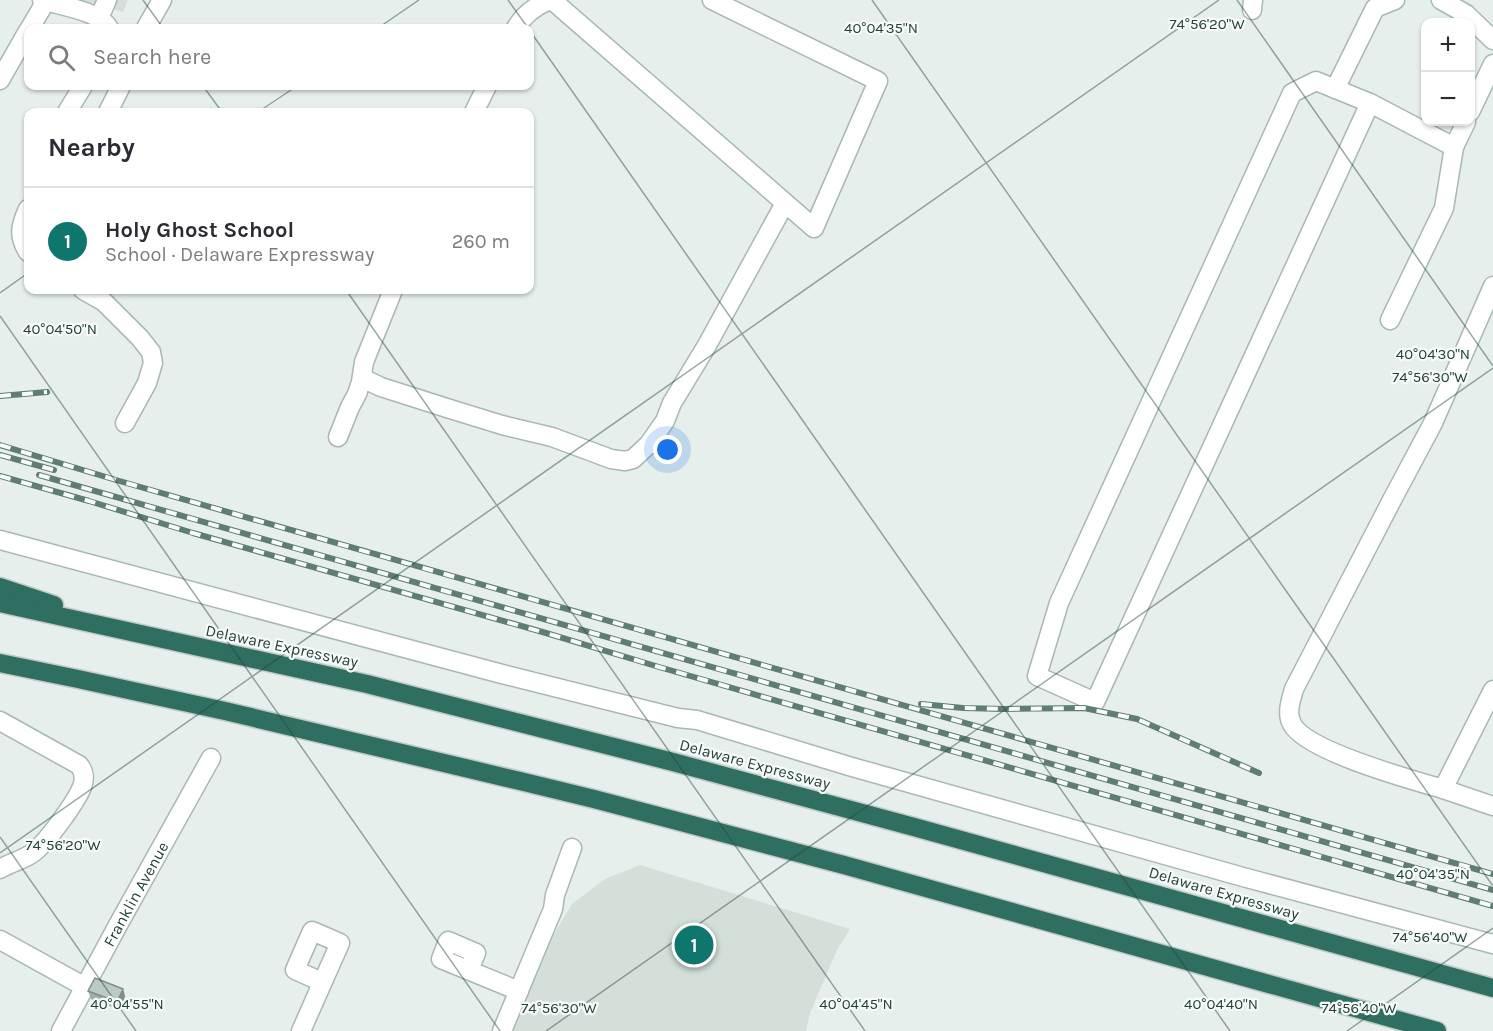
<!DOCTYPE html>
<meta charset="utf-8">
<style>
:root{--surface:#fff;--page:#f7f7f7;--text:#2b2b33;--muted:#7c7c81;--line:#e1e1e2;--accent:#0f766e}
body{margin:0;font-family:Karla,sans-serif;background:var(--page);color:var(--text)}
.controls{position:absolute;right:18px;top:18px;display:grid;overflow:hidden;border-radius:12px;box-shadow:0 2px 4px #0004}
.controls button{width:54px;height:54px;display:grid;place-items:center;padding:0;border:0;border-bottom:2px solid var(--line);background:var(--surface);color:var(--text);font:30px sans-serif}
.you{position:absolute;left:668px;top:450px;width:21px;height:21px;margin:-15px;border:4px solid #fff;border-radius:50%;background:#1a73e8;box-shadow:0 0 0 9px #1a73e833}
.badge{display:grid;place-items:center;width:39px;height:39px;border-radius:50%;background:var(--accent);color:#fff;font-size:20px;font-weight:700}
.pin{position:absolute;translate:-50% -50%;border:3px solid #fff;box-shadow:0 2px 6px #0006}
.list{margin:0;padding:0;list-style:none}
h2{display:flex;justify-content:space-between;align-items:center;height:78px;margin:0;padding:0 24px;font-size:26px}
h2 small{font-size:20px;font-weight:400;color:var(--muted)}
.list li{display:grid;grid-template-columns:39px 1fr auto;gap:18px;align-items:center;box-sizing:border-box;height:108px;padding:0 24px;border-top:2px solid var(--line)}
.list b{display:block;font-size:22px;white-space:nowrap}
.list p{margin:0;font-size:20px;white-space:nowrap;color:var(--muted)}
.list em{font-size:20px;font-style:normal;color:var(--muted)}
.icon{flex:none;width:33px;height:33px;fill:none;stroke:currentColor;stroke-width:2;stroke-linecap:round;stroke-linejoin:round}
.map{position:relative;flex:none;width:1493px;height:1031px;overflow:hidden}
.search{position:absolute;background:var(--surface);box-shadow:0 2px 4px #0004;left:24px;top:24px;width:510px;height:66px;display:flex;align-items:center;gap:15px;box-sizing:border-box;padding:0 21px;border-radius:12px;color:var(--muted);font-size:22px}
.panel{position:absolute;background:var(--surface);box-shadow:0 2px 4px #0004;left:24px;top:108px;width:510px;height:186px;border-radius:12px}
.map>svg:first-child{display:block}
.built{fill:#d4dfda}
.lines{fill:none;stroke-linecap:round;stroke-linejoin:round}
.minor-casing{stroke:#a8b8b2;stroke-width:21}
.highway-casing{stroke:#c2cac8;stroke-width:21}
.minor{stroke:#fff;stroke-width:18}
.highway{stroke:#2f6f62;stroke-width:18}
.rail-casing{stroke:#5f7d75;stroke-width:6}
.rail{stroke:#f7fbf9;stroke-width:4;stroke-dasharray:11;stroke-linecap:butt}
.wall{fill:#a1aea9}
.shaded-wall{fill:#838d89}
.building{fill:#bbcac4;stroke:#838d89;stroke-width:1.5}
.ticks{fill:none;stroke:#24423a;stroke-width:1.5;stroke-opacity:0.45}
.labels{text-anchor:middle;dominant-baseline:central;stroke-width:4.5;stroke-linejoin:round;paint-order:stroke}
.street-label{font-size:16px;fill:#24423a;stroke:#f7fbf9}
.ticks-label{font-size:15px;text-anchor:middle;fill:#24423a;stroke:#f7fbf9;stroke-width:4.5;stroke-linejoin:round;paint-order:stroke}
</style>
<div class="map">
<svg width="1493" height="1031" viewBox="0 0 1493 1031">
<rect width="100%" height="100%" fill="#e6efeb"/>
<g class="built">
<polygon points="80,0 128,0 123,12"/>
<polygon points="640,865 850,929 837,950 810,1013 806,1031 512,1031 550,941 572,904 605,879"/>
</g>
<g class="lines">
<defs>
<g id="minor">
<path d="M42 0C61 6 99 11 109 28"/>
<polyline points="552,0 814,228 878,81 712,0"/>
<polyline points="1441,0 1466,14 1493,40"/>
<polyline points="1252,10 1253,0"/>
<polyline points="99,18 107,0"/>
<polyline points="30,28 46,1"/>
<polyline points="146,28 162,0"/>
<path d="M516 28C524 14 535 6 550 0"/>
<polyline points="0,80 28,31"/>
<polyline points="1335,89 1375,8 1395,0"/>
<polyline points="1370,103 1095,702 1037,676 1059,603 1292,93 1316,81 1370,103 1454,147 1466,122"/>
<polyline points="67,112 83,86"/>
<polyline points="108,112 121,86"/>
<polyline points="474,112 487,86"/>
<polyline points="1470,112 1493,64"/>
<path d="M28 209C20 226 18 236 28 252"/>
<polyline points="83,290 104,302 140,338 151,352 153,363 147,383 125,423"/>
<polyline points="1390,320 1444,208 1454,147"/>
<polyline points="362,378 381,387 450,409 502,425 552,437 611,459 625,461 633,459 649,444 665,421 672,403 706,347 785,203"/>
<polyline points="338,437 350,407 357,394 361,382 364,362 393,290"/>
<polyline points="0,540 502,674 678,718 697,720 852,767 1243,877 1493,944"/>
<polyline points="1493,690 1443,789 1493,806"/>
<path d="M0 721 79 765C84 771 85 779 82 787 76 802 47 842 34 852 24 860 11 862 0 869"/>
<path d="M1443 789C1412 780 1306 751 1292 724 1286 713 1291 700 1294 689L1393 498 1433 423 1493 286"/>
<polyline points="0,940 85,987"/>
<polyline points="469,970 476,953 448,941 441,959 519,991"/>
<path id="s1" d="M61 1031 118 925 211 758"/>
<polyline points="301,1031 340,943 312,931 295,970 322,982"/>
<polyline points="502,1031 553,909 555,895 572,848"/>
</g>
<g id="highway">
<polyline points="0,587 54,605"/>
<polyline points="0,603 367,684 673,762 914,827 1493,988"/>
<polyline points="0,663 78,679 225,711 520,781 594,799 844,865 1437,1031"/>
</g>
</defs>
<use href="#minor" class="minor-casing"/>
<use href="#highway" class="highway-casing"/>
<use href="#minor" class="minor"/>
<use href="#highway" class="highway"/>
<defs>
<g id="rail">
<polyline points="0,396 47,392"/>
<polyline points="0,445 116,480 1493,874"/>
<polyline points="0,455 54,470"/>
<polyline points="39,475 1493,890"/>
<polyline points="0,476 89,501 193,533 546,633 659,667 1493,906"/>
<polyline points="921,704 963,708 1004,709 1084,708 1137,719 1259,773"/>
</g>
</defs>
<use href="#rail" class="rail-casing"/>
<use href="#rail" class="rail"/>
</g>
<polygon class="wall" points="123,989 125,996 120,1010 91,999 88,991"/>
<polygon class="shaded-wall" points="123,989 125,996 120,1010 117,1002"/>
<polygon class="building" points="95,978 123,989 117,1002 88,991"/>
<path class="ticks" d="M143 0 163 28M508 0 528 28M872 0 1493 886M1237 0 1493 366M378 28 419 0M530 31 1230 1031M203 86 222 112M258 112 297 86M346 290 865 1031M0 293 28 273M0 316 500 1031M0 837 136 1031M0 853 1219 0M546 1031 1493 368M1347 1031 1493 928"/>
<g class="labels">
<g class="street-label">
<text transform="translate(282 646) rotate(12)">Delaware Expressway</text>
<text transform="translate(755 764) rotate(15)">Delaware Expressway</text>
<text transform="translate(1224 893) rotate(16)">Delaware Expressway</text>
<text stroke="none"><textPath href="#s1" startOffset="156">Franklin Avenue</textPath></text>
</g>
</g>
<g class="ticks-label">
<text x="1207" y="29">74°56'20"W</text>
<text x="881" y="33">40°04'35"N</text>
<text x="60" y="334">40°04'50"N</text>
<text x="1433" y="359">40°04'30"N</text>
<text x="1430" y="382">74°56'30"W</text>
<text x="63" y="850">74°56'20"W</text>
<text x="1433" y="879">40°04'35"N</text>
<text x="1430" y="942">74°56'40"W</text>
<text x="127" y="1009">40°04'55"N</text>
<text x="856" y="1009">40°04'45"N</text>
<text x="1221" y="1009">40°04'40"N</text>
<text x="559" y="1013">74°56'30"W</text>
<text x="1359" y="1013">74°56'40"W</text>
</g>
</svg>
<div class="controls">
<button>+</button>
<button>−</button>
</div>
<div class="you"></div>
<div class="pin badge" style="left:694px;top:945px">1</div>
<div class="search"><svg class="icon" aria-label="search" viewBox="0 0 24 24"><circle cx="10" cy="10" r="6"/><path d="M15 15l6 6"/></svg>Search here</div>
<section class="panel">
<h2>Nearby<small></small></h2>
<ul class="list">
<li><span class="badge">1</span><div><b>Holy Ghost School</b><p>School · Delaware Expressway</p></div><em>260 m</em></li>
</ul>
</section>
</div>
